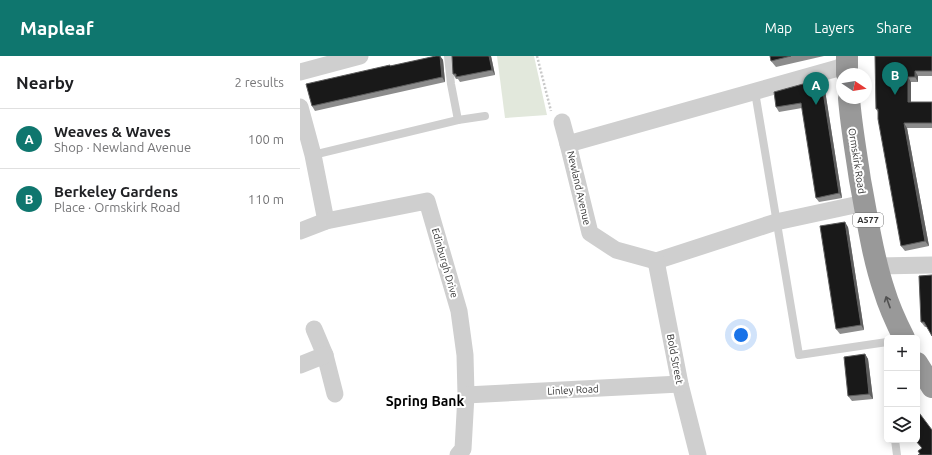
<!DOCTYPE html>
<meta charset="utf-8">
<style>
:root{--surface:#fff;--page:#f2f2f2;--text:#202124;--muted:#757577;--line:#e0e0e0;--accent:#0f766e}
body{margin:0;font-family:Ubuntu,sans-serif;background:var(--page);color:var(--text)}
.controls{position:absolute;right:12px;bottom:12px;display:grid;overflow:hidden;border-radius:6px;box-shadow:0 2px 10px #0003}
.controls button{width:36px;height:36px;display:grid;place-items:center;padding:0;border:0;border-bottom:1px solid var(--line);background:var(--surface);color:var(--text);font:20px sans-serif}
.compass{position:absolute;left:536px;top:12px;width:36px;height:36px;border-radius:50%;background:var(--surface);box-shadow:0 2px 10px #0003;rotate:102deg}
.you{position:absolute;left:441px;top:279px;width:14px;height:14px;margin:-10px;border:3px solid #fff;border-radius:50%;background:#1a73e8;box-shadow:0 0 0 6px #1a73e833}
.badge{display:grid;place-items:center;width:26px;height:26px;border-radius:50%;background:var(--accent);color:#fff;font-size:13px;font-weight:700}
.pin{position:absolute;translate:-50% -33px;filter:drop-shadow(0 1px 2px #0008)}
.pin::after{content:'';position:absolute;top:21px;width:14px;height:12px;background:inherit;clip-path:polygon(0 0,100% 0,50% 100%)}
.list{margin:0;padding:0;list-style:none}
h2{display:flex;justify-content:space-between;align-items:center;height:52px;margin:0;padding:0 16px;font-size:17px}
h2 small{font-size:13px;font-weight:400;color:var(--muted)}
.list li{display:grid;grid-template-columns:26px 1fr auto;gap:12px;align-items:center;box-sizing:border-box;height:60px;padding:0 16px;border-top:1px solid var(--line)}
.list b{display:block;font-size:15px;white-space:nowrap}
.list p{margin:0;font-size:13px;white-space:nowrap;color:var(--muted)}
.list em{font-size:13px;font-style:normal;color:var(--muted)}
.icon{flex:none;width:22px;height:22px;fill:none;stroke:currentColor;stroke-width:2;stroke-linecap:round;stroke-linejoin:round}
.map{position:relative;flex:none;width:632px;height:399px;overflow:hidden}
header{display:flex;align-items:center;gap:24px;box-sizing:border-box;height:56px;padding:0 20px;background:var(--accent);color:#fff}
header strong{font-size:19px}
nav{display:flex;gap:22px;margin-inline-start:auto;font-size:14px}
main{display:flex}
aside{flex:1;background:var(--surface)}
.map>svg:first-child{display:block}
.green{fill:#e2e8dc}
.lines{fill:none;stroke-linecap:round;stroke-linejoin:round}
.path{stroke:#c9c9c9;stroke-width:2.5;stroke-dasharray:2 2;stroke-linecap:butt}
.lane{stroke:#cfcfcf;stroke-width:8}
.street{stroke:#cfcfcf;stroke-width:17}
.highway{stroke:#999;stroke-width:22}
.wall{fill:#8c8c8c}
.shaded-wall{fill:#5e5e5e}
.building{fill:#191919;stroke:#5e5e5e}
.oneway{stroke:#515151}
.labels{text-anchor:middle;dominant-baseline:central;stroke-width:4;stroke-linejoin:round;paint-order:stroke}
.shield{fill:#fff;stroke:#707070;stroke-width:1}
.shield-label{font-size:9px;font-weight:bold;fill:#323232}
.street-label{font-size:10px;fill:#323232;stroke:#fff}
.district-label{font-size:14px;font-weight:bold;fill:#000;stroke:#fff}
</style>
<header>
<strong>Mapleaf</strong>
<nav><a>Map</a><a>Layers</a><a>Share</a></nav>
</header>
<main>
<aside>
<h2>Nearby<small>2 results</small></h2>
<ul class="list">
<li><span class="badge">A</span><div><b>Weaves &amp; Waves</b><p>Shop · Newland Avenue</p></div><em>100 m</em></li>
<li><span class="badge">B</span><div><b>Berkeley Gardens</b><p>Place · Ormskirk Road</p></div><em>110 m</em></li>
</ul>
</aside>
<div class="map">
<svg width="632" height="399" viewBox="0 0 632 399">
<rect width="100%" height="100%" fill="#fff"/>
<polygon class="green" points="197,0 234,0 247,59 205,62"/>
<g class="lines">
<polyline class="path" points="237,0 251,55"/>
<g class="lane">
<polyline points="148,0 151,28 158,64"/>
<polyline points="455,36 499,299 587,286"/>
<polyline points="13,99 158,64 185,60"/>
<polyline points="595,384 597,399"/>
</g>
<g class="street">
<polyline points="547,7 538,12 268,88 290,177 316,194 356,205 476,166 564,147"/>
<polyline points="0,16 60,0"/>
<polyline points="0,51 13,99 26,165"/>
<polyline points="262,66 268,88"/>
<polyline points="0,175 26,165 127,145 159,255 165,299 166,339 163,393 158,399"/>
<polyline points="356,205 380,328 398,399"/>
<polyline points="577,210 632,209"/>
<polyline points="14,273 25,299 35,338"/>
<polyline points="0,309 25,299"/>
<polyline points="166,339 380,328"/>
</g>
<g class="highway">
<polyline points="547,18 547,0"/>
<path d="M549 42C551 69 556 96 560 124 567 160 572 199 584 234 589 251 596 266 604 282"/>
<polyline points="617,307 632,331"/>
</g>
</g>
<g class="wall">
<polygon points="136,0 140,0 143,4 145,26 15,55 12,50 91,10"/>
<polygon points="191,0 195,19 160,26 158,23 156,23 153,18"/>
<polygon points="470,0 524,0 476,11 471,5"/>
<polygon points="575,0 632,0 632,20 618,20 618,26 611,26 611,46 632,46 632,72 607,72 629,190 605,195 601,190 578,56 576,53"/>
<polygon points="524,28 542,142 519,146 516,142 502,52 479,56 476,51"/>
<polygon points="548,171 564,274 540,278 536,273"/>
<polygon points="632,219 627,271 625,271 621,266"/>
<polygon points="565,298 568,303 573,343 552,345 548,340"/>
</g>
<g class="shaded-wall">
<polygon points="140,0 143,4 145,26 142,21"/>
<polygon points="189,0 191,0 195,19 192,14"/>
<polygon points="615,15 618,20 618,26 615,21"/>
<polygon points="608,21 611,26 611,51 608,46"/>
<polygon points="521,23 524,28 542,142 539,137"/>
<polygon points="604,67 607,72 629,190 625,185"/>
<polygon points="545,166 548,171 564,274 561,269"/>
<polygon points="565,298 568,303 573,343 569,338"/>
</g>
<g class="building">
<polygon points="136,0 140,0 142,21 12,50 6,28 90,9 90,10"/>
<polygon points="152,0 189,0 192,14 156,21 156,18 153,18"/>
<polygon points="470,0 491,0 471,5"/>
<polygon points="575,0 632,0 632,15 615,15 615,21 608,21 608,46 632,46 632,67 604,67 625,185 601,190 578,63 578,53 576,53"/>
<polygon points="521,23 539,137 516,142 501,47 476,51 474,36"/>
<polygon points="545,166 561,269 536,273 520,170"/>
<polygon points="632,219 632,280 624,266 621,266 619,220"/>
<polygon points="565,298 569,338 548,340 544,301"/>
<polygon points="617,354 632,374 632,399 618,399 620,398 618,395 622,392 615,384 617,384"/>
</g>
<defs><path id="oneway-shaft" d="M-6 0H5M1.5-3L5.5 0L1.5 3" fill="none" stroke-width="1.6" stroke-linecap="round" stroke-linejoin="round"/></defs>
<use class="oneway" href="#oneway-shaft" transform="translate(588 246) rotate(-110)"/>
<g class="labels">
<rect class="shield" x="553" y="157" width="30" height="14" rx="3"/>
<g class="shield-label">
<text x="568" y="164">A577</text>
</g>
<g class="street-label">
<text transform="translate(557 105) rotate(81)">Ormskirk Road</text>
<text transform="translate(279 132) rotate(77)">Newland Avenue</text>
<text transform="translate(145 207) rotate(74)">Edinburgh Drive</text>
<text transform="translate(375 303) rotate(79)">Bold Street</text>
<text transform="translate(273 334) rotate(-3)">Linley Road</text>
</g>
<g class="district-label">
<text x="125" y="345">Spring Bank</text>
</g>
</g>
</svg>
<div class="controls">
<button>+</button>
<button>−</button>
<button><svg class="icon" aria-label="layers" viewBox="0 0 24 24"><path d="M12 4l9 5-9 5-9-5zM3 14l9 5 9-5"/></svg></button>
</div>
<svg class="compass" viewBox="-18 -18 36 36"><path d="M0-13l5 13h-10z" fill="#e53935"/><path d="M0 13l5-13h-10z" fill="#757577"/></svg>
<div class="you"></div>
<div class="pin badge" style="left:516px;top:49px">A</div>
<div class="pin badge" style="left:595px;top:39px">B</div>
</div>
</main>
